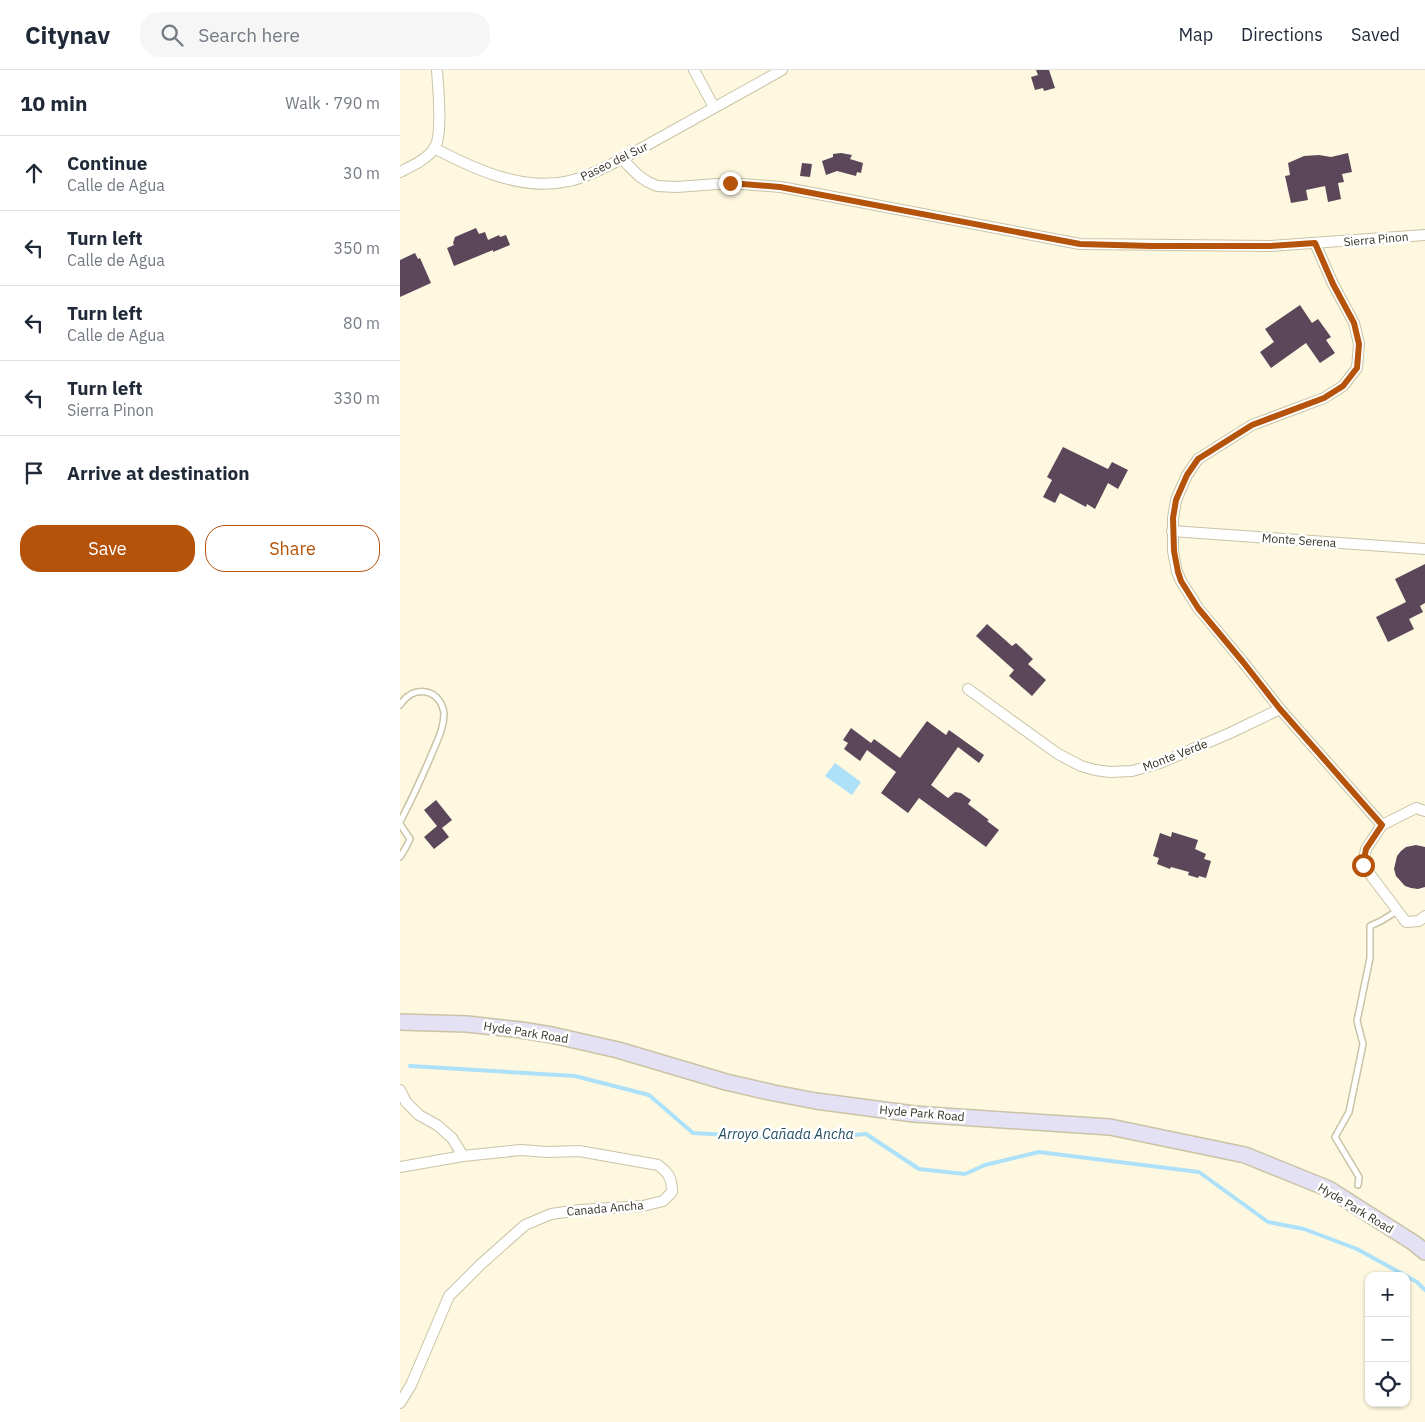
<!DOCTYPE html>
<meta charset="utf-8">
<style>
:root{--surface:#fff;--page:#f6f6f7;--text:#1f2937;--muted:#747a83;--line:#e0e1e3;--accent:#b45309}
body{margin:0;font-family:"IBM Plex Sans",sans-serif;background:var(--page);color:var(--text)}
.controls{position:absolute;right:15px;bottom:15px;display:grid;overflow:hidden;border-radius:10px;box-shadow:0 1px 4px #0004}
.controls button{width:45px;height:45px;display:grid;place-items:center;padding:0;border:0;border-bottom:1px solid var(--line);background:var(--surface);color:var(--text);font:25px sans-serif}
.stop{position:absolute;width:15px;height:15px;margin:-11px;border:4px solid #b45309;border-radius:50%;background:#fff}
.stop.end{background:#b45309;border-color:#fff;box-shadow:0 1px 5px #0008}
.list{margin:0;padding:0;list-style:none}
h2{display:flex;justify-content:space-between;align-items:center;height:65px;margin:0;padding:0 20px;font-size:21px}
h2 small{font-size:16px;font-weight:400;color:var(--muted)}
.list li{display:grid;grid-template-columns:32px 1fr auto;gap:15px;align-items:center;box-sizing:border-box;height:75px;padding:0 20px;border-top:1px solid var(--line)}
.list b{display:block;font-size:19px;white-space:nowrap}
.list p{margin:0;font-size:16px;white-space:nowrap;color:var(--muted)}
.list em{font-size:16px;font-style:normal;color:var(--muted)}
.actions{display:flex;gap:10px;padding:15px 20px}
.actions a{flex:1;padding:11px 0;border:1px solid var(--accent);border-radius:20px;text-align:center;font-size:18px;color:var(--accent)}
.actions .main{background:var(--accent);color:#fff}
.icon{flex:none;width:28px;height:28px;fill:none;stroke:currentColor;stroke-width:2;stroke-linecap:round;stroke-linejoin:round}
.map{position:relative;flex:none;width:1025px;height:1352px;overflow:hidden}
header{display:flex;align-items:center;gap:30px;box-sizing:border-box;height:70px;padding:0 25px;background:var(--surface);border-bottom:1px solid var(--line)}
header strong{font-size:24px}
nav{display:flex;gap:28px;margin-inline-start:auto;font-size:18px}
.search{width:350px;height:45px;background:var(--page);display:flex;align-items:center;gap:12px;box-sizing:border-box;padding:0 18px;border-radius:20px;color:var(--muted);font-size:19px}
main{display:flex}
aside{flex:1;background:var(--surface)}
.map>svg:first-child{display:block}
.water{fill:#ade1f9}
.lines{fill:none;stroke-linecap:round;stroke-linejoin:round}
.stream{stroke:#ade1f9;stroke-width:4}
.building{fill:#5c475a}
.service-casing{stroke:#cac3a5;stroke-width:8}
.minor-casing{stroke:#cac3a5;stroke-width:12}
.secondary-casing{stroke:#cac3a5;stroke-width:18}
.service{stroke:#fff;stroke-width:5}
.minor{stroke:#fff;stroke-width:10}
.secondary{stroke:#e5e1f4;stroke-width:15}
.route{stroke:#b45309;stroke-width:6}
.labels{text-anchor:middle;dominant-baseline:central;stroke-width:5;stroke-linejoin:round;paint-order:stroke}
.street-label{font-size:12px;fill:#363327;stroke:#fff}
.water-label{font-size:14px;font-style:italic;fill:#254e5f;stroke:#fff}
</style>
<header>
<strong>Citynav</strong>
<div class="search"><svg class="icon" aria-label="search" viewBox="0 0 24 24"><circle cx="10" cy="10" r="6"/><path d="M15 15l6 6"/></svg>Search here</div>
<nav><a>Map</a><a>Directions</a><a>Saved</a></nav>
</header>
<main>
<aside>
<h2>10 min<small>Walk · 790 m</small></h2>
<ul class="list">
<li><svg class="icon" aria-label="ahead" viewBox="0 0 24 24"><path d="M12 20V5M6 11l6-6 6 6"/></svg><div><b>Continue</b><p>Calle de Agua</p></div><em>30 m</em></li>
<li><svg class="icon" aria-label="left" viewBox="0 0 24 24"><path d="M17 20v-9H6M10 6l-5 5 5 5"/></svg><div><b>Turn left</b><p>Calle de Agua</p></div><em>350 m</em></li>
<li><svg class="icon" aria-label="left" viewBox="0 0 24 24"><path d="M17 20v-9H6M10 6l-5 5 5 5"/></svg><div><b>Turn left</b><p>Calle de Agua</p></div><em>80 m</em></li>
<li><svg class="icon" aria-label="left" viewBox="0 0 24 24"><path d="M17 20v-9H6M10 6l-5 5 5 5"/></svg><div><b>Turn left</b><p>Sierra Pinon</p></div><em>330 m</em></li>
<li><svg class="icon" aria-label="arrive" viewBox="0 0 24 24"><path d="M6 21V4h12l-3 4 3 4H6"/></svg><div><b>Arrive at destination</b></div></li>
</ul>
<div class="actions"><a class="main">Save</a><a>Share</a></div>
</aside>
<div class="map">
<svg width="1025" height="1352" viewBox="0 0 1025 1352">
<rect width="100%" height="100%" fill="#fef8e0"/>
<polygon class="water" points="435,693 461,712 452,725 425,706"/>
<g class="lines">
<g class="stream">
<polyline points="10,996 175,1006 249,1025 293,1063 362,1067 428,1067 466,1064 519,1099 565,1104 585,1095 639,1082 799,1102 868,1152 904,1159 957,1179 1006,1206"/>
<polyline points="1006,1206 1017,1212 1025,1220"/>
</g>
</g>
<g class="building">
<polygon points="636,0 649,0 655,18 644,21 643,18 635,20 631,7 638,5"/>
<polygon points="441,83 452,85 450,89 463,93 461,103 457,102 456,106 437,101 426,105 422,91 433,87 433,84"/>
<polygon points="948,83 952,102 942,104 944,112 938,113 941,129 928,132 925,116 906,120 908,130 891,133 885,106 890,105 888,93 904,86 919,85 931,87"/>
<polygon points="402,93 412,94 410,107 400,106"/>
<polygon points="76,158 79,164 85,162 88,170 99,165 100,167 106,165 110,175 93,182 93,180 54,196 47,178 54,175 53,173 55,167"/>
<polygon points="15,183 18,189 20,188 31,213 0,227 0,190"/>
<polygon points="900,235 912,253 918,249 931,267 926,270 935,283 920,293 906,273 871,298 860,282 874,272 865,259"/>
<polygon points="663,377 708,399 712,392 728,400 718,419 708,413 695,439 687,434 686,437 660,423 655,433 643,427 652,410 647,407"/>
<polygon points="1025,494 1025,533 1020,536 1023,542 1009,549 1014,559 988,572 976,547 1006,532 995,509"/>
<polygon points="587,554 612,576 616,573 633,589 628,594 646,610 632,626 609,606 614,600 576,566"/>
<polygon points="527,651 546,665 549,660 584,685 579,693 558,677 531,715 548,728 555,722 561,723 571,730 568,734 589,750 587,751 599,760 586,777 519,728 508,743 481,723 496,702 467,680 460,691 444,679 448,673 443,670 451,658 471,673 474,669 500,688"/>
<polygon points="36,730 52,750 42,758 49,767 34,779 24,767 37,756 24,740"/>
<polygon points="772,762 798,770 795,779 806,784 804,789 811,791 806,808 799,806 798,808 788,805 789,802 771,797 770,799 757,794 759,788 753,786 760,763 771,767"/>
<polygon points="1016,775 1025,777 1025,817 1018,819 1011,818 1005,816 996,806 994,799 997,786 1001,781 1006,777"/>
</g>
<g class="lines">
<defs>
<g id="service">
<path d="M0 635C6 626 15 620 26 622 37 624 43 634 44 644 44 657 38 669 33 681 23 705 12 729 0 752"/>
<polyline points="0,754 10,769 5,779 0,787"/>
<polyline points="958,1115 959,1107 935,1067 949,1042 963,974 957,951 970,888 970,856 981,851 997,841"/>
</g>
<g id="minor">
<polyline points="294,0 314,37"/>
<path d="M34 78C74 99 123 122 169 111 188 107 205 97 222 89L382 0"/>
<polyline points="222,89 239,106 248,112 257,116 277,117 330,113 381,117 680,174 870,176 1025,165"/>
<path d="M0 102C12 96 28 89 35 77 43 63 38 17 37 0"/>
<polyline points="915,173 933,214 954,253 959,274 957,298 943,316 924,328 852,355 798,389 787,405 776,430 773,448 773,481 777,502 781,511 798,538 843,592 880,639 982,755"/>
<polyline points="772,461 1025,479"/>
<polyline points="568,619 658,684 681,696 695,700 710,702 732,701 760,693 830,663 880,639"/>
<polyline points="1025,741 1016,738 982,755 966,779 963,795 1006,852 1019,851 1025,846"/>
<polyline points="0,1020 6,1032 19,1045 37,1055 52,1068 63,1086"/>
<path d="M0 1097 63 1086 121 1080 147 1082 179 1081 258 1095C269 1103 272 1109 272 1122L263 1131 243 1136 180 1140 151 1144 125 1155 80 1195 49 1226 11 1315 0 1333"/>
</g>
<polyline id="secondary" points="0,952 67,954 121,960 152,965 218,980 326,1012 374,1023 416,1031 514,1044 710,1057 845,1085 929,1119 1014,1173 1025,1182"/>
</defs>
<use href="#service" class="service-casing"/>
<use href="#minor" class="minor-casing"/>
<use href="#secondary" class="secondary-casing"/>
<use href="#service" class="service"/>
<use href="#minor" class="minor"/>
<use href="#secondary" class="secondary"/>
</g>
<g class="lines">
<polyline class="route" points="330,113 380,117 680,174 751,176 870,176 915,173 933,214 954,253 959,274 957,298 943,316 924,328 852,355 798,389 787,405 776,430 773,448 774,481 778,502 781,511 798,538 843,592 880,639 982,755 966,779 963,795"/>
</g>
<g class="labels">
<g class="street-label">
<text transform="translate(214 91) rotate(-26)">Paseo del Sur</text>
<text transform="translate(976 169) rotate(-5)">Sierra Pinon</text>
<text transform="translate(899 470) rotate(4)">Monte Serena</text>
<text transform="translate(775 685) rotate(-21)">Monte Verde</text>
<text transform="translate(126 962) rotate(9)">Hyde Park Road</text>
<text transform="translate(522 1043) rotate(5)">Hyde Park Road</text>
<text transform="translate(205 1138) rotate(-5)">Canada Ancha</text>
<text transform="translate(956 1138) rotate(31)">Hyde Park Road</text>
</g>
<g class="water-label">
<text x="386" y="1064">Arroyo Cañada Ancha</text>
</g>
</g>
</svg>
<div class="controls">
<button>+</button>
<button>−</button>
<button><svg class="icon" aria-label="locate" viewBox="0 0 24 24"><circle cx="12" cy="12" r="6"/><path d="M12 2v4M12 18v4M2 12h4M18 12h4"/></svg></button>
</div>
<div class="stop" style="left:963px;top:795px"></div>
<div class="stop end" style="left:330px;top:113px"></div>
</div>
</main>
